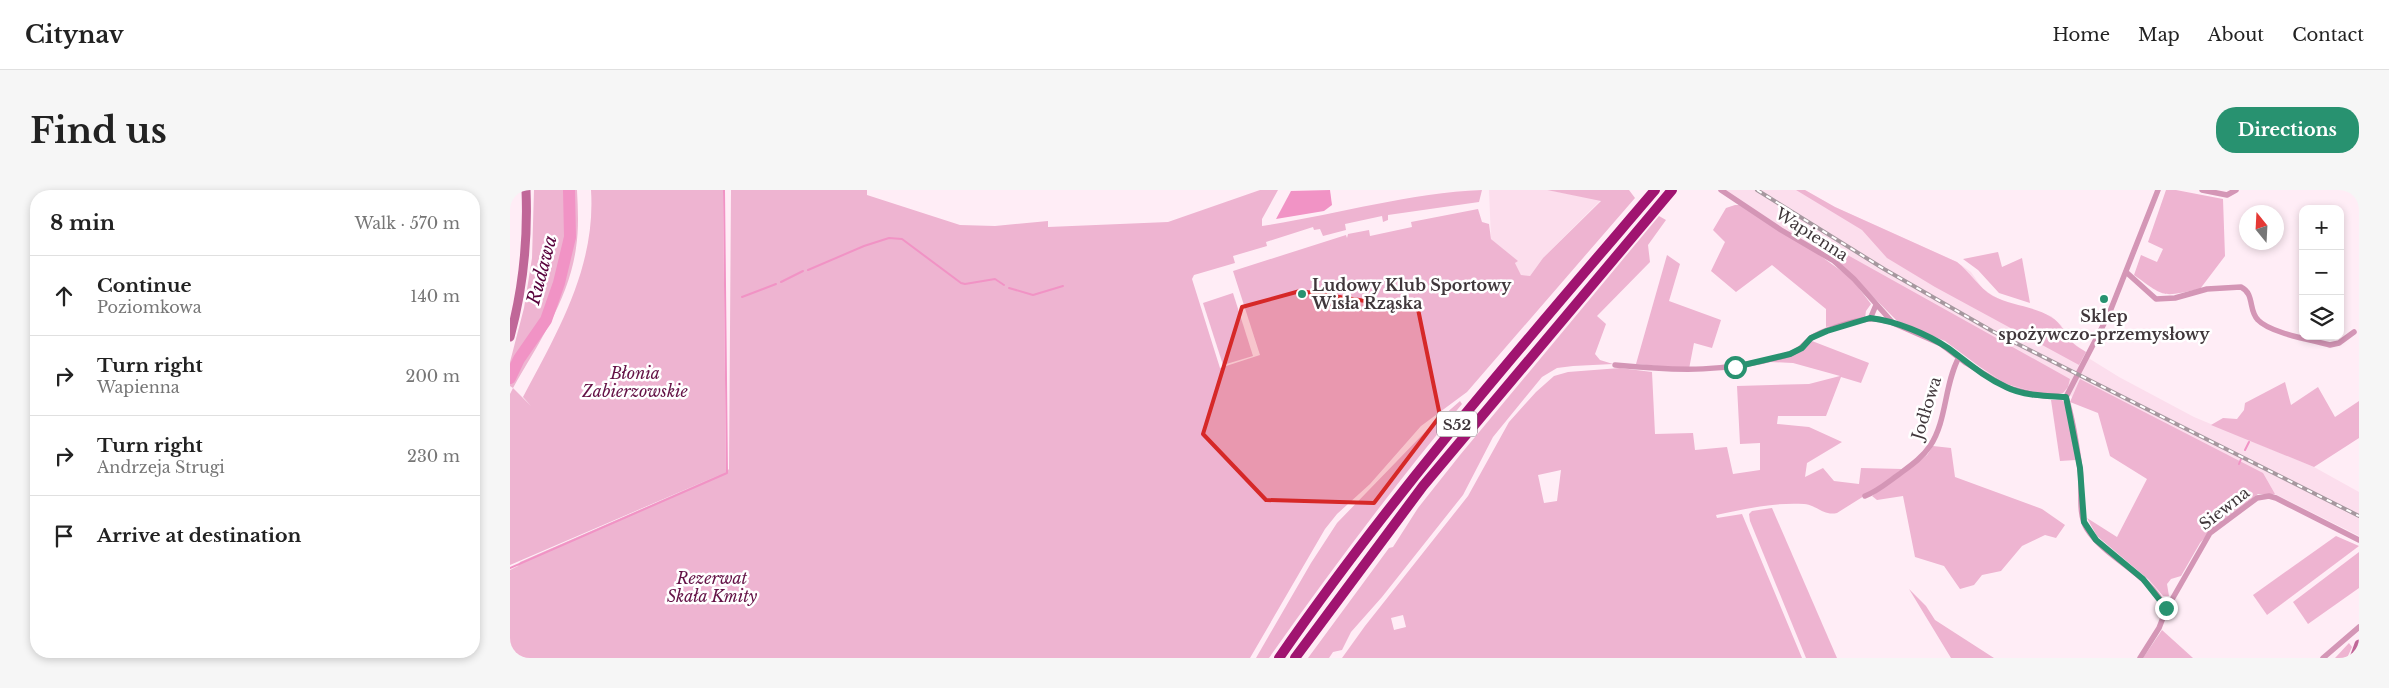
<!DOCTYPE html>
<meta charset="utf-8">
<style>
:root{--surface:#fff;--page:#f6f6f6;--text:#222;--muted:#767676;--line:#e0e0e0;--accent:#289270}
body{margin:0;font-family:"Libre Baskerville",serif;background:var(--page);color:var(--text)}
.controls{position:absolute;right:15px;top:15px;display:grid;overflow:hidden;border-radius:10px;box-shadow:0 2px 8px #0003}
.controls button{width:45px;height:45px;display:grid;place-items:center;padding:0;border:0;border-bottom:1px solid var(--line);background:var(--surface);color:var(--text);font:25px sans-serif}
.compass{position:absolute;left:1729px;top:15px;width:45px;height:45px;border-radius:50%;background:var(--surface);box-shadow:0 2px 8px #0003;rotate:342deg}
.stop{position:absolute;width:15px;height:15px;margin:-11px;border:4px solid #289270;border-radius:50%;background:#fff}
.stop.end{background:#289270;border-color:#fff;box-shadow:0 1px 5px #0008}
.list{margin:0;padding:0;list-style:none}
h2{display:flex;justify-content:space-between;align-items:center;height:65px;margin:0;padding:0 20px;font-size:21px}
h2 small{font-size:16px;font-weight:400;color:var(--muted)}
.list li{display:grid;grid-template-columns:32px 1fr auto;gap:15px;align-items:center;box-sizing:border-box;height:80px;padding:0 20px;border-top:1px solid var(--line)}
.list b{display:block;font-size:19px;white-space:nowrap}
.list p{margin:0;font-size:16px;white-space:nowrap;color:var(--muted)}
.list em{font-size:16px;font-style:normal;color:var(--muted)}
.icon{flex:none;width:28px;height:28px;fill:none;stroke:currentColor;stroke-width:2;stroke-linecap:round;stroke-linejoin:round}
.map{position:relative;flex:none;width:1849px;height:468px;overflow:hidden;border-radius:20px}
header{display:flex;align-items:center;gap:30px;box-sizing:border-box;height:70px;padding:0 25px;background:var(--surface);border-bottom:1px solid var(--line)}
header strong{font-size:24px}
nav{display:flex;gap:28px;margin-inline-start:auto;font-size:18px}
.intro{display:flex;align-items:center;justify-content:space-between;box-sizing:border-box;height:120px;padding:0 30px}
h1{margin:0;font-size:35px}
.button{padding:12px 22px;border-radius:20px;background:var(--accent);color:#fff;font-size:18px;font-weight:700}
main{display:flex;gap:30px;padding:0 30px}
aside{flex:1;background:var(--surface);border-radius:20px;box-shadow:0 2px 8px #0003}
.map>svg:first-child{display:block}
.built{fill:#fcdeed}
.green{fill:#eeb4d1;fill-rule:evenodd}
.water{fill:#f193c5}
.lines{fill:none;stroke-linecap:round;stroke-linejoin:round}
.stream{stroke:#f193c5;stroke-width:2}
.river{stroke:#f193c5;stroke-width:12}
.street{stroke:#d496b6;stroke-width:5.5}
.secondary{stroke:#c06798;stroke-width:9}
.highway{stroke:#a01470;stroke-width:10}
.rail-casing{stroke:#a6989f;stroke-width:4}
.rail{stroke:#fff;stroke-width:2;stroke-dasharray:5.5;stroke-linecap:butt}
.route{stroke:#289270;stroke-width:6}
.marked{fill:#d62828;fill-opacity:0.2;stroke:#d62828;stroke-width:4;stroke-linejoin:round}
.poi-dot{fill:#289270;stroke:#fff;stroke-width:2}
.labels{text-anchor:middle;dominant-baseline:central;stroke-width:5;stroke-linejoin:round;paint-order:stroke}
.shield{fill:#fff;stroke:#797376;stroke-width:1}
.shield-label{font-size:15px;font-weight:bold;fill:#40373b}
.street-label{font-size:16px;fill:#40373b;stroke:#fff}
.poi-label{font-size:16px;font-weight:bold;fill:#40373b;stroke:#fff;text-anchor:start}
.park-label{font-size:16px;font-style:italic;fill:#641246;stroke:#fff}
.water-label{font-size:18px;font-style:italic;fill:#57013b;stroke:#fff}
</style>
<header>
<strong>Citynav</strong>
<nav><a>Home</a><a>Map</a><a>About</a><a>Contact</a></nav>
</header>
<div class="intro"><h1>Find us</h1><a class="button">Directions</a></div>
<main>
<aside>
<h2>8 min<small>Walk · 570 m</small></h2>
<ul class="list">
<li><svg class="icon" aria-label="ahead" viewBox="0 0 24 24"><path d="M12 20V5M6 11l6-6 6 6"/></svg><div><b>Continue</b><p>Poziomkowa</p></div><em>140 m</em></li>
<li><svg class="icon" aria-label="right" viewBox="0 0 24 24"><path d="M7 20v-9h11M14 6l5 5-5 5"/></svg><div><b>Turn right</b><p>Wapienna</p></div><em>200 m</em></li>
<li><svg class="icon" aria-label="right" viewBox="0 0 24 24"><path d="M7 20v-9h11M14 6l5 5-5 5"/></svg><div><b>Turn right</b><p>Andrzeja Strugi</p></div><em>230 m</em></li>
<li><svg class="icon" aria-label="arrive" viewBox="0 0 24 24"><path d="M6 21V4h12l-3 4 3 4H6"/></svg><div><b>Arrive at destination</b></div></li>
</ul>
</aside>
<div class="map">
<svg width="1849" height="468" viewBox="0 0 1849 468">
<rect width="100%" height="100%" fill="#ffedf6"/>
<g class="built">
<polygon points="979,0 1037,0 1091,10 1033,68 1020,86 1011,85 1005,73 1007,71 981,49"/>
<polygon points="1214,0 1295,0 1325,17 1447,72 1461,82 1472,98 1482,105 1495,112 1541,126 1551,135 1563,153 1576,162 1580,169 1609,187 1684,227 1804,277 1849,302 1849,346 1765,304 1734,286 1703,264 1553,203 1272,38"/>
</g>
<g class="green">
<path d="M24 0H67C68 19 69 39 66 58 59 109 28 154 3 198L21 216 13 207C48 141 86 77 81 0H213L216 282 219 279 221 0H357V5L450 35 485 36 538 31V37L658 32 750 0H768L752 29V36C825 25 898 3 972 0L969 12 878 25V30L873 32 872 26 835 34 836 40 813 46 810 39 804 40 803 37 756 52 757 56 723 66 725 73 684 85 682 89 710 178 750 165 723 81 836 45 837 48 838 44 859 40 860 46 902 37 901 32 968 19 972 32 979 34 981 49 1008 71 1005 73 1011 85 1020 86 1033 68 1091 11 1037 0H1119L1125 8 957 202 911 236 860 294 827 324 815 339 740 468H0V380L8 376 10 372 214 283 0 375V204L3 198 0 196V172L14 118 22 68Z"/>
<path d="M1286 0H1295L1325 17 1447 72C1460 82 1469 98 1483 106 1501 116 1525 116 1541 127 1552 133 1555 145 1563 153 1567 157 1572 159 1576 162L1569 175 1425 97 1377 68 1352 40Z"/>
<path d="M1656 0H1666L1713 9 1715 66 1690 99C1651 107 1656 108 1624 85L1631 65 1647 72 1653 59 1638 52Z"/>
<polygon points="1225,15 1232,15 1301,59 1341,88 1361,114 1356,121 1355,128 1316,137 1316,119 1262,75 1226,102 1201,81 1215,52 1203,40 1216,18"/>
<polygon points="1149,26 1156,30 1138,55 1140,72 1087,126 1096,134 1085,164 1090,170 1103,174 1063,176 1047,178 1032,187 983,247 953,305 872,407 841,442 832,460 823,462 819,468 798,468 879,358 883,357 908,318 950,265"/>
<polygon points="1325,58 1560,189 1558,197 1553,203 1543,205 1529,203 1496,194 1470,177 1435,151 1389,133 1328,71 1311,59"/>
<polygon points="1488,62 1492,77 1512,68 1520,113 1489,103 1468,80 1453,69"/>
<polygon points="1157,65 1170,74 1159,111 1211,130 1202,158 1184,153 1179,179 1126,174"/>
<polygon points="723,103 743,166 713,175 693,113"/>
<path d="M1302 151 1359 173 1351 193 1331 187 1316 226H1268L1267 234 1299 237 1332 252 1297 273 1295 287 1313 278 1324 291 1349 294 1351 278 1392 279 1370 296 1327 323C1313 326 1307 315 1294 314 1265 312 1234 319 1206 325L1207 328 1232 324 1292 468H832L855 436 958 306 999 232 1026 202 1044 186 1058 182 1110 178 1142 182 1145 244 1183 243 1185 260 1217 257 1223 284 1250 280V253L1230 254 1227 196 1299 194 1330 186 1283 173 1260 172 1287 164ZM1051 280 1047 311 1034 313 1028 285ZM893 425 896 437 884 440 881 428Z"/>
<polygon points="1570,189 1753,283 1765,304 1748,304 1705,336 1690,353 1671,386 1661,389 1657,394 1659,406 1653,406 1639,390 1587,346 1577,328 1607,347 1637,289 1600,266 1588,223 1560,212"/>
<polygon points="1775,192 1781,215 1808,197 1825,227 1849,211 1849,248 1804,277 1701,235 1713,228 1727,229 1734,220 1735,213"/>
<polygon points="1541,210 1552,210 1555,213 1566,270 1550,271"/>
<path d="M950 211 952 214C884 296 820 381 759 468H746L801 373 827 333 917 240Z"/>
<polygon points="1423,256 1441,258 1445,287 1532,319 1555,335 1546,348 1535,345 1512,356 1491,381 1472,385 1464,395 1450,399 1434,376 1405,367 1393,306 1367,310 1362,306 1417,265"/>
<polygon points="1262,318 1327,468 1296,468 1240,331 1239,324 1242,321"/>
<polygon points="1826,346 1849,356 1757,425 1743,405"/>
<polygon points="1849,362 1849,398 1798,434 1783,412"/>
<polygon points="1399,399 1416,416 1425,430 1484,468 1441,468"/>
<polygon points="1652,440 1683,468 1633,468"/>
<polygon points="1839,453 1842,457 1837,468 1825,468"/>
</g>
<polygon class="water" points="820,0 822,15 814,21 766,29 781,1"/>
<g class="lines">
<g class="stream">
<polyline points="298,80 354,56 379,48 392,49 451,93 455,94 485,89 494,95"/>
<polyline points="271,92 293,81"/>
<polyline points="499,98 523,105 553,96"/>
<polyline points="232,107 266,94"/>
<polyline points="1735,260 1739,252"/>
<polyline points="1729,274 1731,269"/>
<polyline points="0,378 217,283 214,0"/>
</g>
<polyline class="river" points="0,188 9,169 36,130 49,93 60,47 59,0"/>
<g class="street">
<polyline points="1211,0 1271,40 1324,71 1344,89 1383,133 1431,154 1456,173 1498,198 1526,205 1556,207"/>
<polyline points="1692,0 1717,5 1726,0"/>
<path d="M1616 82 1646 109 1665 108 1697 99 1731 97C1745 104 1738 120 1748 130 1760 143 1802 150 1820 155L1829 153 1844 142"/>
<polyline points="1360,129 1366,115"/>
<path d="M1105 175C1167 181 1219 183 1280 164 1290 161 1293 155 1300 149 1311 140 1344 131 1358 129 1366 128 1374 131 1381 132"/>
<path d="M1556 207C1563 229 1567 256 1570 279 1573 297 1567 323 1577 339 1597 370 1640 383 1656 420"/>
<polyline points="1556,207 1599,124 1648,0"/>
<path d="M1355 306C1368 301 1378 292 1388 285 1400 276 1412 268 1420 256 1437 231 1434 195 1449 167"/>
<polyline points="1630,468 1649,438 1656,420 1700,343 1747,308 1759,306 1766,308 1849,350"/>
<polyline points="1813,468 1849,437"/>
</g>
<g class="secondary">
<path d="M0 147C13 99 18 49 16 0"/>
<polyline points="1844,468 1849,454"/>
</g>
<g class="highway">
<path d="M769 468C883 303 1015 152 1145 0"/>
<polyline points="785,468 913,296 1162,0"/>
</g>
<defs>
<polyline id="rail" points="1247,0 1374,79 1482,141 1849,326"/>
</defs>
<use href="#rail" class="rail-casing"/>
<use href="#rail" class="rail"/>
</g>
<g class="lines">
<path class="route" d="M1225 177 1280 164 1292 158 1301 148 1317 141 1360 128C1386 131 1417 144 1438 158 1457 172 1474 187 1496 197 1514 206 1536 206 1556 207L1570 278 1574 332 1586 350 1633 389 1656 418"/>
</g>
<path class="marked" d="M790 101 908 119 930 226 864 313 756 310 693 244 732 117Z"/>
<g class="poi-dot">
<circle cx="792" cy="104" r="5"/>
<circle cx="1594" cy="109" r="5"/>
</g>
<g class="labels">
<rect class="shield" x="927" y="221.5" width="40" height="25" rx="4"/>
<g class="shield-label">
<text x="947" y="234">S52</text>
</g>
<g class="street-label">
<text transform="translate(1302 44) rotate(33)">Wapienna</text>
<text transform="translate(1416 218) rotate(-73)">Jodłowa</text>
<text transform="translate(1714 318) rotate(-38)">Siewna</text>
</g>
<g class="poi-label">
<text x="802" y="95">Ludowy Klub Sportowy<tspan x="802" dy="18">Wisła Rząska</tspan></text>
<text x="1594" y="126" text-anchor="middle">Sklep<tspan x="1594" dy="18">spożywczo-przemysłowy</tspan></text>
</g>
<g class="park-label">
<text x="125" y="183">Błonia<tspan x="125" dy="18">Zabierzowskie</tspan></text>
<text x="202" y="388">Rezerwat<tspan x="202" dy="18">Skała Kmity</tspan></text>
</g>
<g class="water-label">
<text transform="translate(32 80) rotate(-75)">Rudawa</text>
</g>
</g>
</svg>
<div class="controls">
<button>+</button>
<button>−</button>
<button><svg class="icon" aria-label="layers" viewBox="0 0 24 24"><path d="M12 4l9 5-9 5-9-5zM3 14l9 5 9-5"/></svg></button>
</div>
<svg class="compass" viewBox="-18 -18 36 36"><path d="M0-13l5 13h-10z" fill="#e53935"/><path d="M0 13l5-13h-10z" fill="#767676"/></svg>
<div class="stop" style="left:1225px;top:177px"></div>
<div class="stop end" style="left:1656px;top:418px"></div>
</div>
</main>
